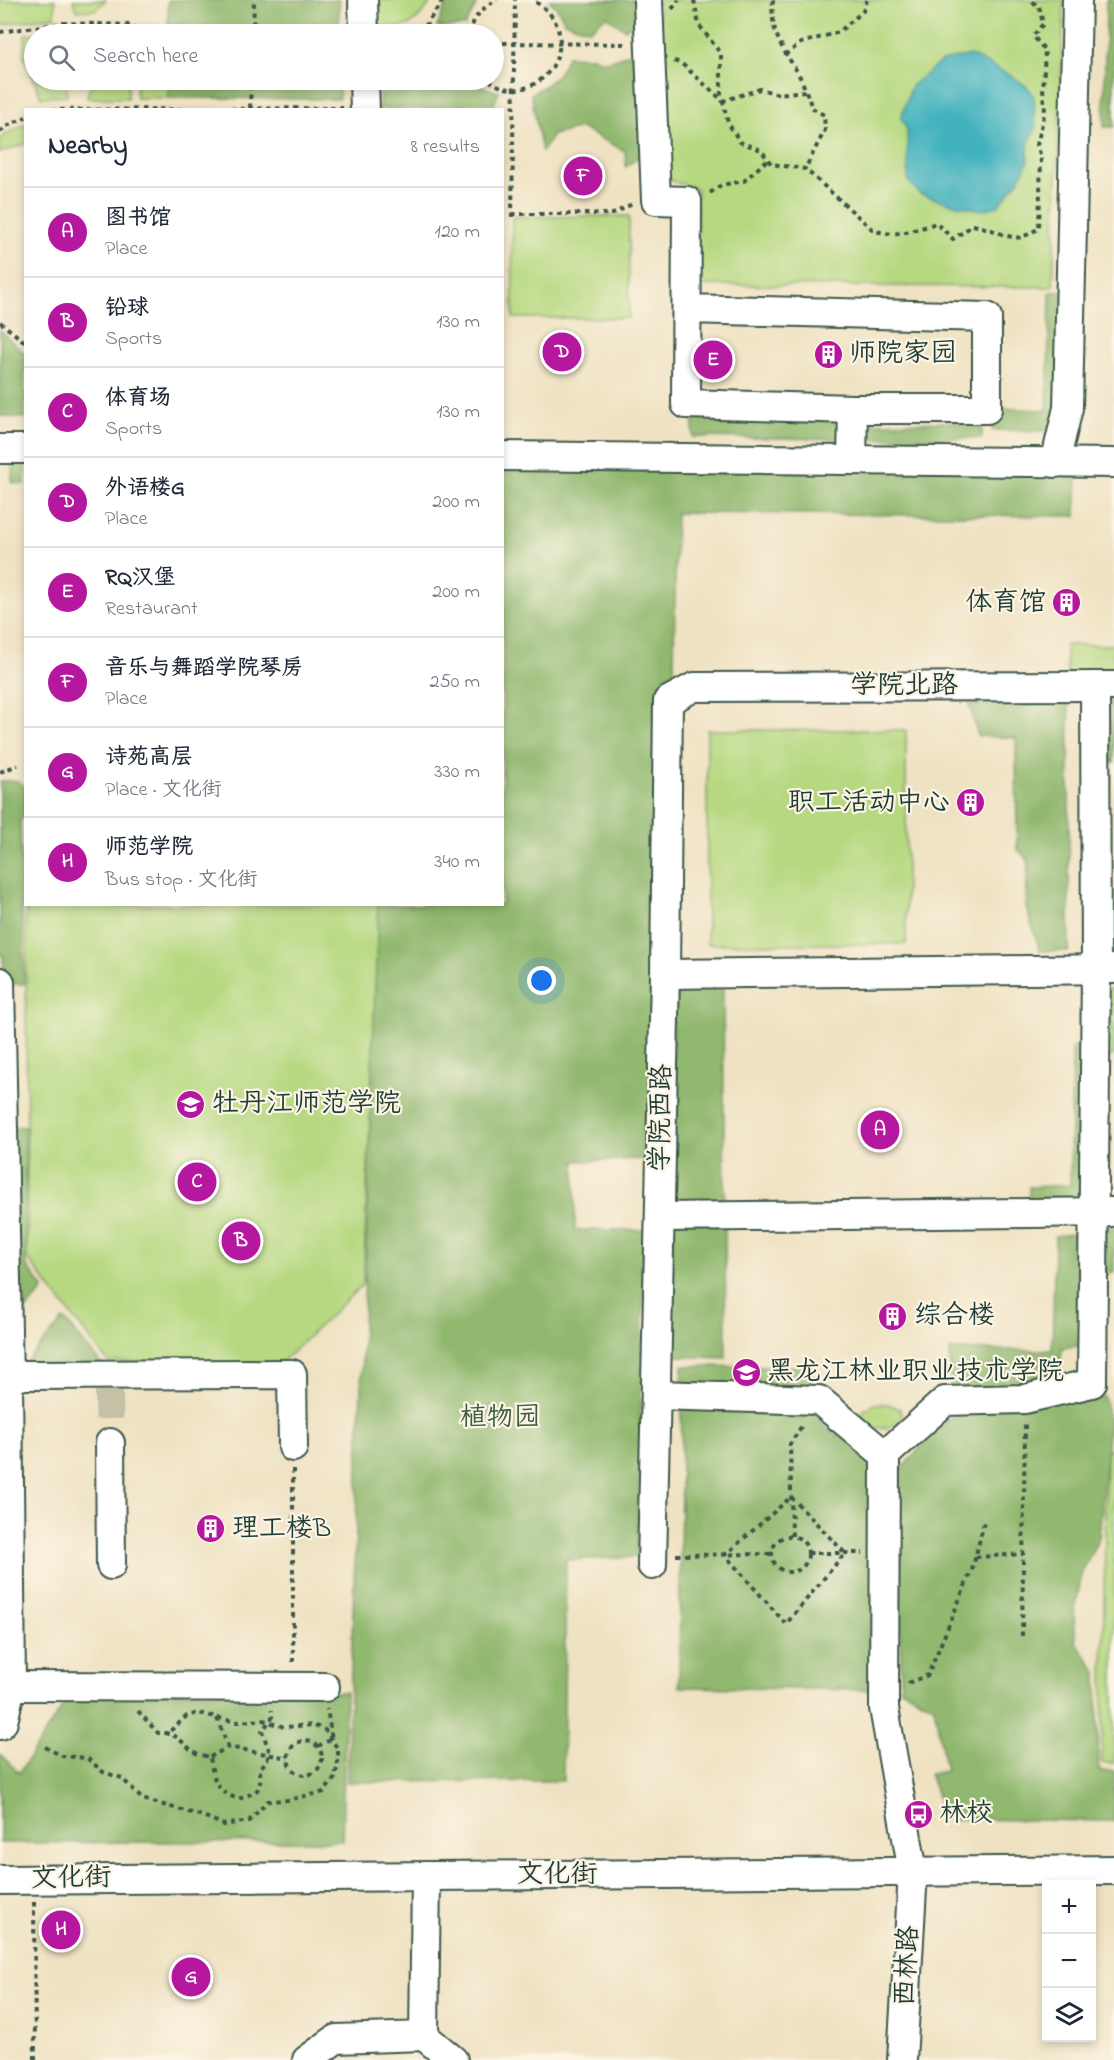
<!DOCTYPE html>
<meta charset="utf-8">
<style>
:root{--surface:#fff;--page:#f2f2f3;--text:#1f2937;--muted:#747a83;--line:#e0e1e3;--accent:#b5179e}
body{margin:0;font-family:"Indie Flower","LXGW WenKai TC",sans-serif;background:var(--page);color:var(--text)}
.controls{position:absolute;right:18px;bottom:18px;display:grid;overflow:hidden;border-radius:0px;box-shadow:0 3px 9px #0003}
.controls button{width:54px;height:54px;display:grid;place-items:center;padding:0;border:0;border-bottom:2px solid var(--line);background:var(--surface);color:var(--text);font:30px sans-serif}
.you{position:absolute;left:542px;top:981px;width:21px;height:21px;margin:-15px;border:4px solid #fff;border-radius:50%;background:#1a73e8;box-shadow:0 0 0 9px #1a73e833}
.badge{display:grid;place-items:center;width:39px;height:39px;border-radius:50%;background:var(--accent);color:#fff;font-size:20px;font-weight:700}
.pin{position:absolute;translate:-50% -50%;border:3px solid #fff;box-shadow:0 2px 6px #0006}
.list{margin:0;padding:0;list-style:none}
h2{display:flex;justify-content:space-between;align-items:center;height:78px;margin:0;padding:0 24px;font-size:26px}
h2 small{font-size:20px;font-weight:400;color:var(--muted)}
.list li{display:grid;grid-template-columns:39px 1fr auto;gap:18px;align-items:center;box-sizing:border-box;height:90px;padding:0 24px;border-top:2px solid var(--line)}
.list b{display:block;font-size:22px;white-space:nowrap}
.list p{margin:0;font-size:20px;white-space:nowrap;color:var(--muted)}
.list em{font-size:20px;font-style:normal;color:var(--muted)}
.icon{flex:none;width:33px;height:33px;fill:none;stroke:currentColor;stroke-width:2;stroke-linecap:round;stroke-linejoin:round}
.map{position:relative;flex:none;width:1114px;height:2060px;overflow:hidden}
.search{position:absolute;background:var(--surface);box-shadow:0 3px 9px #0003;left:24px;top:24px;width:480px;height:66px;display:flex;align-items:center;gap:15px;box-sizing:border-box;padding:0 21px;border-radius:33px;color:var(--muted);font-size:22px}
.panel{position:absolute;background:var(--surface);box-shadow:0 3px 9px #0003;left:24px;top:108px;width:480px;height:798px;border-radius:0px}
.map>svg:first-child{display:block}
.green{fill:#b6d880;stroke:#6a8a5a;stroke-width:1.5}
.forest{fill:#90b86e;stroke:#587a51;stroke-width:1.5}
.water{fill:#43b2be;stroke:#317879;stroke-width:1.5}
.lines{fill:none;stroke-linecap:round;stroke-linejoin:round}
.minor-tunnel{stroke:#c5c1a6;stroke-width:28;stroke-dasharray:28 14;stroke-linecap:butt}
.minor-casing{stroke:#3e5649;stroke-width:32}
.path{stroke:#3e5649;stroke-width:4;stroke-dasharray:4.5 4.5;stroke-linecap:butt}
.minor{stroke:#fff;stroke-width:28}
.labels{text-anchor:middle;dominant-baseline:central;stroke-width:4.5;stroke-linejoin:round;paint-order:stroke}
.poi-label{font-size:27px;fill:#1f3d34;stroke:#fcf5e5;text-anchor:start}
.street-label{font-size:27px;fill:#1f3d34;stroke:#fcf5e5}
.park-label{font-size:27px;fill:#3d5c43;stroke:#fcf5e5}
</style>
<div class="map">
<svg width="1114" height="2060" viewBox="0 0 1114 2060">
<rect width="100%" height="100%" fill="#fcf5e5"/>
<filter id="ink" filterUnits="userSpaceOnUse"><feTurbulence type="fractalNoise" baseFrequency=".0167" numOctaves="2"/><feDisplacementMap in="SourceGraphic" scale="12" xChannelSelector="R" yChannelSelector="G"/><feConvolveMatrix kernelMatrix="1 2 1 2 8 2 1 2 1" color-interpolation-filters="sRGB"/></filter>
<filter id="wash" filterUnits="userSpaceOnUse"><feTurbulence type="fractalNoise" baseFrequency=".008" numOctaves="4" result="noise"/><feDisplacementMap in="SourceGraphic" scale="24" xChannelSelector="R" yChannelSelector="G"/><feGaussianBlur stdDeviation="1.35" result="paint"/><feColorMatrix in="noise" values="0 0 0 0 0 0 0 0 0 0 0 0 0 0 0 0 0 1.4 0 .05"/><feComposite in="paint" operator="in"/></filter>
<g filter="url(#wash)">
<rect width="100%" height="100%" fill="#efe2c2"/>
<g class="green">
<polygon points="0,0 55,0 55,16 0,25"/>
<polygon points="73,0 106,0 95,10 76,11"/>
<path d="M374 0H432C411 31 409 26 374 28Z"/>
<polygon points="659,0 1064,0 1053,287 699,285 697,189 666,179"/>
<polygon points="25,34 65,34 34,34 34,80 66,80 67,96 41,97 24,56"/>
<polygon points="99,80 128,80 128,98 87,98 90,87"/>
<rect x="136" y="80" width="32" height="18"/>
<polygon points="25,124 25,144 0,153 0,138"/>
<polygon points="629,216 629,318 513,318 512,217"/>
<polygon points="1066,645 1114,645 1114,677 1067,677"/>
<rect x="707" y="730" width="199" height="214"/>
<polygon points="26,905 379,905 363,1284 280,1364 108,1362 27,1258"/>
<polygon points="1104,989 1114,989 1114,1055 1105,1057"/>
<path d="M875 1404H888L900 1409 902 1417C894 1432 879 1430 864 1424 858 1412 864 1409 875 1404Z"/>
<polygon points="1106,1450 1114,1451 1114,1763 1102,1763"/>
</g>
<g class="forest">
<rect x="168" y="0" width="171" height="34"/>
<polygon points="448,0 479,0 465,26 437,27"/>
<polygon points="549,0 636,0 637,22 625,29 606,16 590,30 565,22 557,8"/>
<polygon points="1106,0 1114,0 1114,127 1104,127"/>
<path d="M627 54H640L646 151 626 167 625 151 581 128 553 135 542 152 531 94C548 85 561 76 567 56L593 57 601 61H610Z"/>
<polygon points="168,80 339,80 339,99 168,98"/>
<polygon points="380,80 474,80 480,86 499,92 492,109 379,109"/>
<polygon points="1050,292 1066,292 1059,431 992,430 992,408 1047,410"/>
<polygon points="0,330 25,354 25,418 0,416"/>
<polygon points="693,417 848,419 848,439 693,437"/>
<polygon points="982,422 982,438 860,439 860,423"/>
<polygon points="12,460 25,460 25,484 12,483"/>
<polygon points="503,463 1077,468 1076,516 676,513 674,670 665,692 648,1159 575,1161 575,1230 645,1230 637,1557 566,1560 563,1781 347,1782 378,905 502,904"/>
<polygon points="1110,695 1114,695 1114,762 1109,762"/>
<polygon points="1069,702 1069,951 1040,951 1026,907 1028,860 1017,849 1016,738 978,736 969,704"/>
<polygon points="0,781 18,781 25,787 25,815 20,821 24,984 4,984 3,955 0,955"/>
<polygon points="723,984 726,1358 672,1356 673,985"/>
<polygon points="1072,1047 1090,1047 1088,1218 1029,1219 1029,1187 1070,1185"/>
<polygon points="0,1127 25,1127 26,1265 44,1289 21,1316 0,1316"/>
<polygon points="1105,1219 1114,1219 1114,1273 1104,1274"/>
<polygon points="1087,1232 1086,1345 1062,1348 1059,1383 950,1390 950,1350 1052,1350 1055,1236"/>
<polygon points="64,1319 106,1370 19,1369"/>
<polygon points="682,1366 812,1367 811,1402 826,1428 874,1456 872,1690 679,1687"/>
<polygon points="1104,1396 1109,1422 1099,1538 1082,1572 1074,1615 1076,1642 1097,1672 1099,1771 1114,1771 1114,1821 946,1819 929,1774 946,1771 934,1706 901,1689 899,1471 945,1421 977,1407"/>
<polygon points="72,1692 346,1692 342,1841 0,1843 0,1754 19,1773"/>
</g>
<path class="water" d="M970 55C987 64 1026 79 1033 95 1037 104 1032 116 1036 128L1028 145V162L1019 180 998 206 982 210 953 204 920 194 908 181 907 130 901 118 911 86 942 61Z"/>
</g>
<g filter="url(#ink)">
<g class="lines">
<polyline class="minor-tunnel" points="109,1391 110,1443"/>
<defs>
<g id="minor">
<polyline points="363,0 364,34"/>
<polyline points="648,0 656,200 687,201 686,404 853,409 987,409 987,317 687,309"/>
<polyline points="364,80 365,110"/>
<polyline points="0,449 26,449"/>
<polyline points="502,456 1114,463"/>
<polyline points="852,460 853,409"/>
<polyline points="1055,463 1068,408 1077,0"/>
<polyline points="665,974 1114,969"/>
<polyline points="0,982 8,1380 11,1686 3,1722 0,1725"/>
<polyline points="660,1217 1112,1212"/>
<polyline points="0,1380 8,1380 24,1375 292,1374 293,1447"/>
<polyline points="656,1395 819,1400 885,1455"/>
<polyline points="110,1443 111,1565"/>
<polyline points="885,1455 945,1401 1025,1399 1092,1383 1096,969 1095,686"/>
<polyline points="885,1455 884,1708 913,1872 902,2060"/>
<polyline points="652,1565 665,974 668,701 694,687 1114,686"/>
<polyline points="11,1686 325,1687"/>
<polyline points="0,1880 1114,1870"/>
<polyline points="424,2036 453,2060"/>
<polyline points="307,2060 336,2039 424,2036 426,1876"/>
</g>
</defs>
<use href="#minor" class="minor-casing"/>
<g class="path">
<path d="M694 0 699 25 721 54V94L728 123 740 142 761 150 771 164 805 169 872 229C892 239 916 230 936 223L953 239 973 225C981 227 990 229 997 232 1018 240 1020 240 1039 228L1041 157 1037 145 1045 111 1043 88 1045 50 1033 36 1043 24 1039 6 1029 0"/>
<path d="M773 0C770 27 779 44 793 65 802 78 807 94 812 108L824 115 825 130 805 169"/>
<polyline points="672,9 679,0"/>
<polyline points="0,32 63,23 130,25 149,34"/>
<polyline points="253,34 254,0"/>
<polyline points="420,34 443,0"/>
<path d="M470 34C472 18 483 7 497 0"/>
<polyline points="494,43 628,44"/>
<polyline points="785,55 801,43 839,32 863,11 867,0"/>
<polyline points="674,61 681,63 723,101 760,89 778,94 806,91"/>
<path d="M489 80C538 117 595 33 532 0"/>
<polyline points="250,108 251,80"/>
<polyline points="42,110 343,108"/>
<polyline points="0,132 7,126 26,117"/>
<polyline points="710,193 721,185 744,181 767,160"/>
<polyline points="512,214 613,214 632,204"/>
<polyline points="512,217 515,0"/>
<polyline points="0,322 26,343"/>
<polyline points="0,772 18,765"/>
<polyline points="293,1469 293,1662"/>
<polygon points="791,1497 845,1553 786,1624 725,1555"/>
<circle cx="790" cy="1554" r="18"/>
<polyline points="792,1536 790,1444 803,1424"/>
<polyline points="808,1553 863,1553"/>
<polyline points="676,1555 771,1554"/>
<polyline points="976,1557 1023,1554"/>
<polyline points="1022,1636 1025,1424"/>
<polyline points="908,1683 928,1675 973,1567 985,1518"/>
<path d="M138 1711 158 1733C179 1732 180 1743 196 1753 200 1755 206 1756 210 1757 213 1779 216 1791 238 1799 260 1791 261 1792 260 1768L266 1762 270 1753 262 1731 272 1718V1710"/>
<polyline points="217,1718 228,1747"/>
<circle cx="305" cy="1758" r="17"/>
<polyline points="318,1746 332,1739 327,1709"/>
<polyline points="45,1747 62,1756 87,1758 103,1772 122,1778 142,1799 203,1816 224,1825 249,1821 268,1801 287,1800 324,1792 335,1778 338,1762 338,1749 325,1730 313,1725 284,1727 263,1720 236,1722 199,1713 187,1716 169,1732"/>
<polyline points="210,1757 228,1747 288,1758"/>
<polyline points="34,1902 35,2060"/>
</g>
<use href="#minor" class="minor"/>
</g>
</g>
<defs>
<symbol id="building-disc" viewBox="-11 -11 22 22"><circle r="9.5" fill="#b5179e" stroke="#fcf5e5"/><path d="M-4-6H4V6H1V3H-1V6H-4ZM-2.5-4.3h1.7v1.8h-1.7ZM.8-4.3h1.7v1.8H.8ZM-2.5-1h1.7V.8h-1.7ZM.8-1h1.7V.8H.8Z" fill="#fff"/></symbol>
<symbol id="university-disc" viewBox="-11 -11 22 22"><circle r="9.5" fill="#b5179e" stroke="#fcf5e5"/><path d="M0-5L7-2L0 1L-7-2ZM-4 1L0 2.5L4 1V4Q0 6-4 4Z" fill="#fff"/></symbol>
<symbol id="bus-disc" viewBox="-11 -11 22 22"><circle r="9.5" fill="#b5179e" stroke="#fcf5e5"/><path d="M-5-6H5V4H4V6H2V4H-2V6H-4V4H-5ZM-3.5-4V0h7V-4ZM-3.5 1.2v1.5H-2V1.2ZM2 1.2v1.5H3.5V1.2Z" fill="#fff"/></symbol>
</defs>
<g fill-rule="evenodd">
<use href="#building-disc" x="812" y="338" width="33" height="33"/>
<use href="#building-disc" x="1050" y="586" width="33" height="33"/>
<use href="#building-disc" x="954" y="786" width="33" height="33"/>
<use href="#university-disc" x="174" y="1088" width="33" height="33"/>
<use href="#building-disc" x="876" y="1300" width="33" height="33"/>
<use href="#university-disc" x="730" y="1356" width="33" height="33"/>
<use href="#building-disc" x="194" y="1512" width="33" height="33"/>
<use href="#bus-disc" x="902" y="1798" width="33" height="33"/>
</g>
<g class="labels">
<g class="poi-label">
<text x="849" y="354">师院家园</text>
<text x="1046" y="603" text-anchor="end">体育馆</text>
<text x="950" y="803" text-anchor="end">职工活动中心</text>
<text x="212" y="1104">牡丹江师范学院</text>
<text x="914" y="1316">综合楼</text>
<text x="767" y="1372">黑龙江林业职业技术学院</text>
<text x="232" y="1529">理工楼B</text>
<text x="939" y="1814">林校</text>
</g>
<g class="street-label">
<text x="904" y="686">学院北路</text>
<text transform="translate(662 1118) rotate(-89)">学院西路</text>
<text x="557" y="1875">文化街</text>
<text transform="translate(71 1879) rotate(-1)">文化街</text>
<text transform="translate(908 1966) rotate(-87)">西林路</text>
</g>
<g class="park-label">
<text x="500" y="1418">植物园</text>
</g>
</g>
</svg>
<div class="controls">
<button>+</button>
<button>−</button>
<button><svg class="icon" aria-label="layers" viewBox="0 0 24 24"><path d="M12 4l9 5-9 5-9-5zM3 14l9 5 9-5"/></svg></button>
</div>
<div class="you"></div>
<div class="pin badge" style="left:880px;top:1130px">A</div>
<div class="pin badge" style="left:241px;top:1241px">B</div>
<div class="pin badge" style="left:197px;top:1182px">C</div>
<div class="pin badge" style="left:562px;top:352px">D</div>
<div class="pin badge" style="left:713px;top:360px">E</div>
<div class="pin badge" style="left:583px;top:176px">F</div>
<div class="pin badge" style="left:191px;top:1977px">G</div>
<div class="pin badge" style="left:61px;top:1930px">H</div>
<div class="search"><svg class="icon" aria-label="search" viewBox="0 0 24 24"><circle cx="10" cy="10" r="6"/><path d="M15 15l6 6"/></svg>Search here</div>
<section class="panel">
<h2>Nearby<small>8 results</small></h2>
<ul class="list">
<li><span class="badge">A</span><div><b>图书馆</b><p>Place</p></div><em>120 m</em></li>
<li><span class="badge">B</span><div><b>铅球</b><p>Sports</p></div><em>130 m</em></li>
<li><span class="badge">C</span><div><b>体育场</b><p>Sports</p></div><em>130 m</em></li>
<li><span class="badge">D</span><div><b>外语楼G</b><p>Place</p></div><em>200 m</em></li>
<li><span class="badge">E</span><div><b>RQ汉堡</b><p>Restaurant</p></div><em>200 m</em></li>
<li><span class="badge">F</span><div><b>音乐与舞蹈学院琴房</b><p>Place</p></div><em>250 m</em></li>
<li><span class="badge">G</span><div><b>诗苑高层</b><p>Place · 文化街</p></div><em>330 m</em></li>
<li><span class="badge">H</span><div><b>师范学院</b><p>Bus stop · 文化街</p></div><em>340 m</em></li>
</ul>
</section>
</div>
